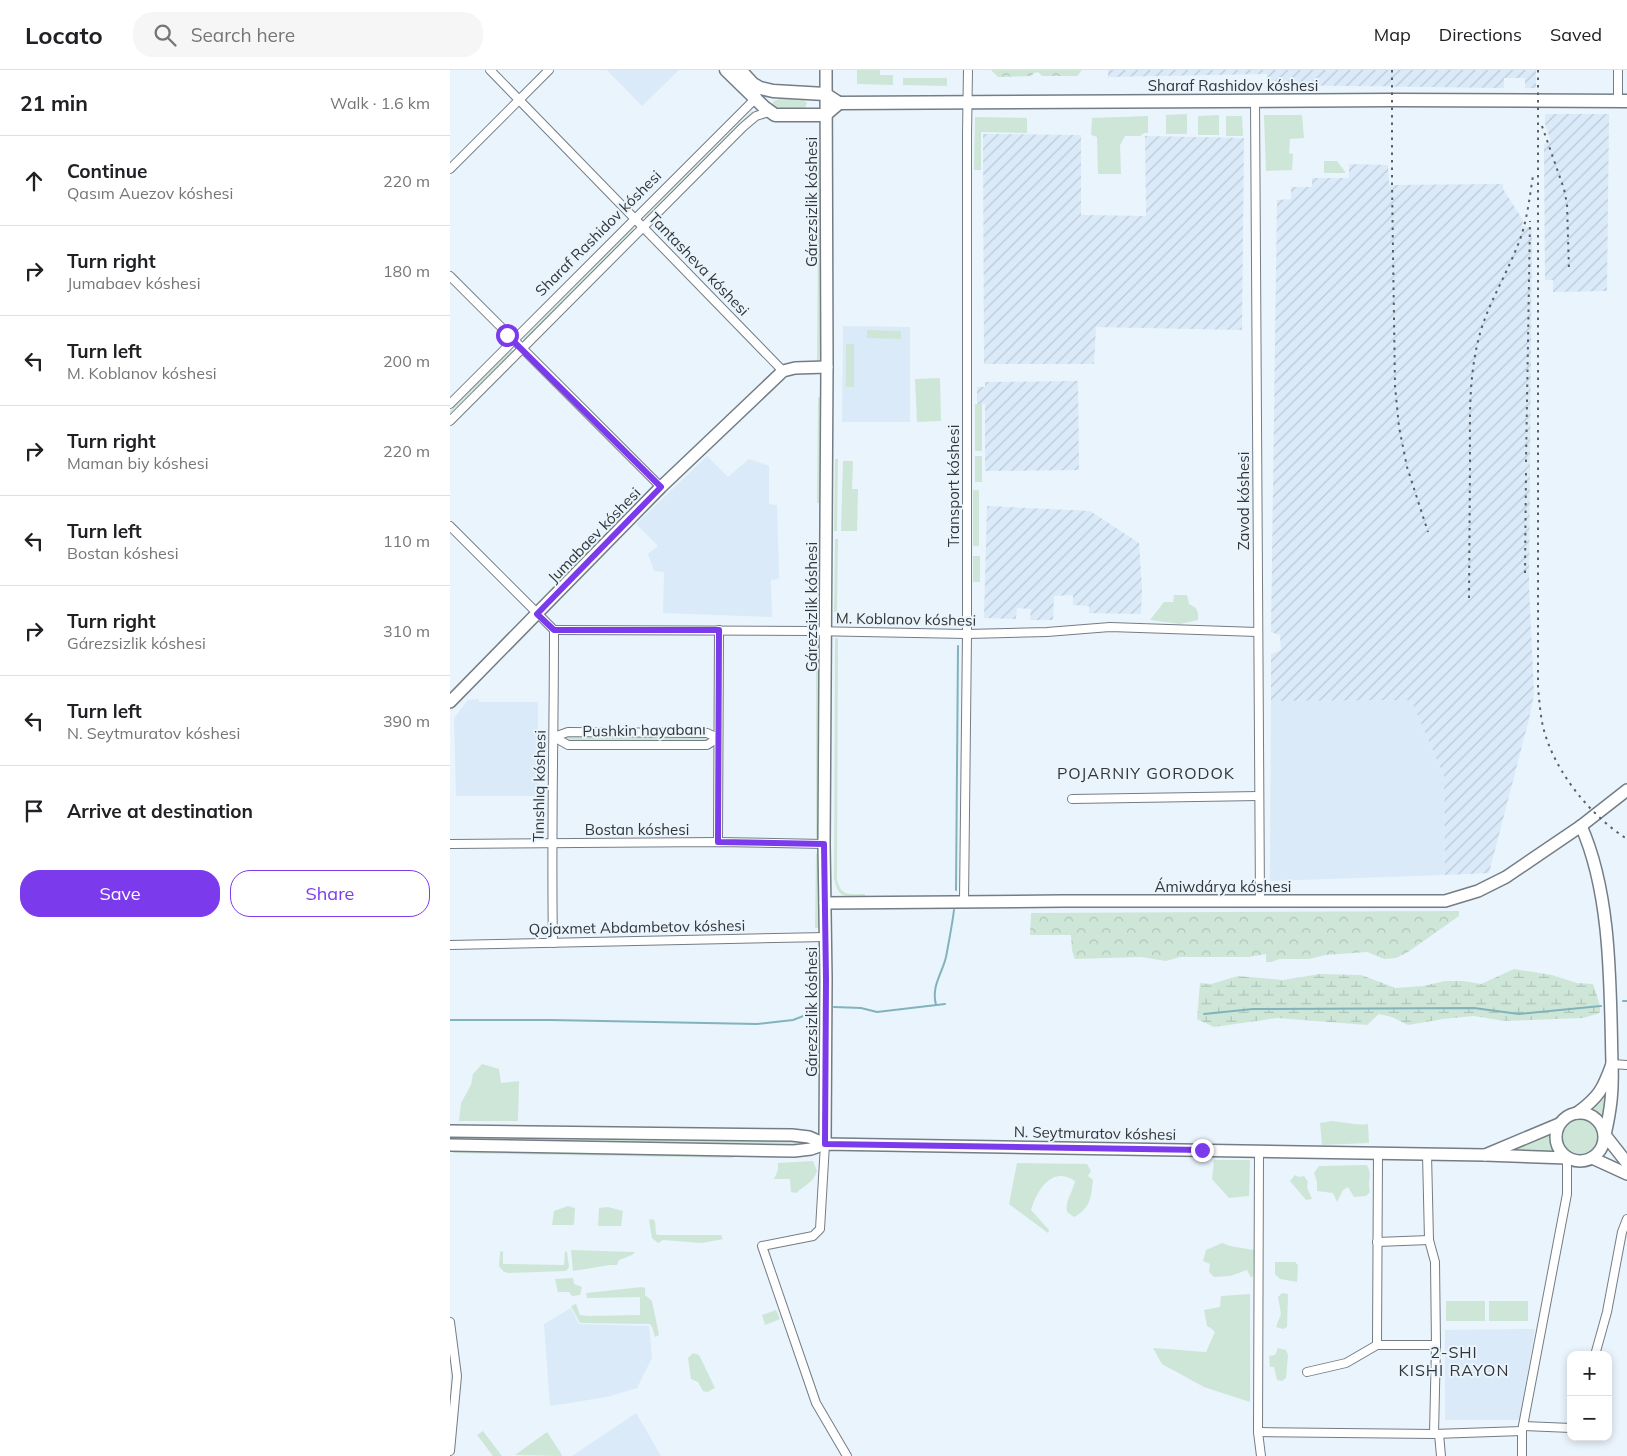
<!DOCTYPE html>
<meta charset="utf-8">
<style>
:root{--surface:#fff;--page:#f6f6f6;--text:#202124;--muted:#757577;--line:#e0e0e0;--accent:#7c3aed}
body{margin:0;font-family:Mulish,sans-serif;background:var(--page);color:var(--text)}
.controls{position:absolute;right:15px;bottom:15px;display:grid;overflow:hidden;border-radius:10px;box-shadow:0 2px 8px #0003}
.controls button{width:45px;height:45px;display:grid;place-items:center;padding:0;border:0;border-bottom:1px solid var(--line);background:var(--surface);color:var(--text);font:25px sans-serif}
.stop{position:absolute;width:15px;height:15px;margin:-11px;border:4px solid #7c3aed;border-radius:50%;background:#fff}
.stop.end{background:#7c3aed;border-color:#fff;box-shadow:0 1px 5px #0008}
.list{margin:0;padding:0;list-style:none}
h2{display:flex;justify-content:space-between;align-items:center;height:65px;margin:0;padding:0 20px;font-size:21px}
h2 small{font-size:16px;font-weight:400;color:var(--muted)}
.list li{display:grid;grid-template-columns:32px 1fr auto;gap:15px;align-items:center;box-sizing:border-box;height:90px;padding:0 20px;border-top:1px solid var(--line)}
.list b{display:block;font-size:19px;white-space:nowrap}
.list p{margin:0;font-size:16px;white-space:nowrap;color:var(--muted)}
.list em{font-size:16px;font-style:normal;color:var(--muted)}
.actions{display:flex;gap:10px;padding:15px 20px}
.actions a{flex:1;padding:11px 0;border:1px solid var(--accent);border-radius:20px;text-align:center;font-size:18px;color:var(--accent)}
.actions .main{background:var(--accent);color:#fff}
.icon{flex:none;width:28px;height:28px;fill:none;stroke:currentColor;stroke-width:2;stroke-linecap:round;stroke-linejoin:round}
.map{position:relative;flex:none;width:1177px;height:1386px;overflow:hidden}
header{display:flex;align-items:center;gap:30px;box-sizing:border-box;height:70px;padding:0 25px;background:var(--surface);border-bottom:1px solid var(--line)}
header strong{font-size:24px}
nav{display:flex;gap:28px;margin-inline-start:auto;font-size:18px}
.search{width:350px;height:45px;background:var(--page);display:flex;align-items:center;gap:12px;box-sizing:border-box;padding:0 18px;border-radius:20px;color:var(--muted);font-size:19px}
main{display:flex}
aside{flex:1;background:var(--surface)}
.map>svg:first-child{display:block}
.built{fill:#daeaf8}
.industrial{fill:url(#industrial-furrows)}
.grass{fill:#cee6d7}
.forest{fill:url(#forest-crowns)}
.wetland{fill:url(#wetland-marsh)}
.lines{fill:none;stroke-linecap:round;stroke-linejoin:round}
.stream{stroke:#81b3bd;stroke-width:2}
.street-casing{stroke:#747d85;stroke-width:10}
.secondary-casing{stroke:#747d85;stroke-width:14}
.primary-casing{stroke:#747d85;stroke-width:15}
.street{stroke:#fff;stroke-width:8}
.secondary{stroke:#fff;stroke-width:11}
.primary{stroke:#fff;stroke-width:12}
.rail{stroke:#5a5f63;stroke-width:2;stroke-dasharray:2.5 5;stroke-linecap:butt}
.route{stroke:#7c3aed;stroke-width:6}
.labels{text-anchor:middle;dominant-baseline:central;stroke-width:4;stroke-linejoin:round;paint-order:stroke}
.street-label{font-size:15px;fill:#323639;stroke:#eaf4fc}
.neighbourhood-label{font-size:16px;letter-spacing:1px;fill:#323639;stroke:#eaf4fc}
</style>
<header>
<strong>Locato</strong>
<div class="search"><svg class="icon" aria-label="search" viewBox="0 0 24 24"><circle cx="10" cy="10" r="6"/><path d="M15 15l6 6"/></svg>Search here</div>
<nav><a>Map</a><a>Directions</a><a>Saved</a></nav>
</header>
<main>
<aside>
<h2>21 min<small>Walk · 1.6 km</small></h2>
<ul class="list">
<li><svg class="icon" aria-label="ahead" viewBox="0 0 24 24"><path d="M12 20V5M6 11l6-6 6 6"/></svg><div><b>Continue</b><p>Qasım Auezov kóshesi</p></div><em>220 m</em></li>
<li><svg class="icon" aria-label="right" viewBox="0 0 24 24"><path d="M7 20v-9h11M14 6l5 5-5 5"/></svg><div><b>Turn right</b><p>Jumabaev kóshesi</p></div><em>180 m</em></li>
<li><svg class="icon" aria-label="left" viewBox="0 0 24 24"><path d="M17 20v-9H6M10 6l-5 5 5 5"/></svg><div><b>Turn left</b><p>M. Koblanov kóshesi</p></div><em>200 m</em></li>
<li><svg class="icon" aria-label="right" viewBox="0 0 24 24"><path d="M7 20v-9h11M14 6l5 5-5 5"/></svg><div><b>Turn right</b><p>Maman biy kóshesi</p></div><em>220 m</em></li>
<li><svg class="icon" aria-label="left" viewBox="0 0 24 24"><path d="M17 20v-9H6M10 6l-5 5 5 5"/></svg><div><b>Turn left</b><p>Bostan kóshesi</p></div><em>110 m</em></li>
<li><svg class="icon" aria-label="right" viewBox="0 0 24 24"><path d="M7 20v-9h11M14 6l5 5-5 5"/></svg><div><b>Turn right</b><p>Gárezsizlik kóshesi</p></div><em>310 m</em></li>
<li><svg class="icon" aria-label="left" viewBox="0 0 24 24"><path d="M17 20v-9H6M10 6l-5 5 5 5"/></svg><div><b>Turn left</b><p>N. Seytmuratov kóshesi</p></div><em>390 m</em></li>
<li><svg class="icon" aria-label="arrive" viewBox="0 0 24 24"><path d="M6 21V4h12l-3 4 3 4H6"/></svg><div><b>Arrive at destination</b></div></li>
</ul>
<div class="actions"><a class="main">Save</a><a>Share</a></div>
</aside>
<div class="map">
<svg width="1177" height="1386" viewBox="0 0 1177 1386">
<defs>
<pattern id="industrial-furrows" width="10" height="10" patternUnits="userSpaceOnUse" patternTransform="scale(1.25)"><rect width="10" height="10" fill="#daeaf8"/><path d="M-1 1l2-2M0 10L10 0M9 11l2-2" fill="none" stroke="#bcc9d5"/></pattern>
<pattern id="forest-crowns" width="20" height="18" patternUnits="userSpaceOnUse" patternTransform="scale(1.25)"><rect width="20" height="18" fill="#cee6d7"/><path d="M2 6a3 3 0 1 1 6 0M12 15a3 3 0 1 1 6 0" fill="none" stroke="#b1c6b9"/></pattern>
<pattern id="wetland-marsh" width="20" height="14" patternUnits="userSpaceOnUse" patternTransform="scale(1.25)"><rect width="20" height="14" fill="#cee6d7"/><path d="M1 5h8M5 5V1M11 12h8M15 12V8" fill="none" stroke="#b1c6b9"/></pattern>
</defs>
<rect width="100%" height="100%" fill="#eaf4fc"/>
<g class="built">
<polygon points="157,0 229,0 192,36"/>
<polygon points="393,256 460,257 460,352 392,352"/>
<polygon points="257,386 278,407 299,389 319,396 319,434 327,435 329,503 329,509 321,510 322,547 213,543 214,502 204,501 198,484 208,476 186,454"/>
<polygon points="29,629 29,632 88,632 88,726 6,726 4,648 18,630"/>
<polygon points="961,630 994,706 995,805 820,811 821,631"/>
<polygon points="121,1238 129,1254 199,1256 202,1288 187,1318 157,1327 100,1336 94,1254"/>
<polygon points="1085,1259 1070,1350 995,1350 995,1260"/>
<polygon points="186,1343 211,1386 122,1386"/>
</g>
<g class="industrial">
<polygon points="658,0 1086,0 1086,18 1075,18 1075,8 1054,8 1054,18 818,15 817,4 658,7"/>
<polygon points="1095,44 1159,44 1157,221 1103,222 1103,210 1095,210 1094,74 1101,72 1095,54"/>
<polygon points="533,64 631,65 631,145 696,146 695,66 794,68 792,260 646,257 644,294 534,294"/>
<polygon points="899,94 938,95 939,115 1053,114 1053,119 1073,150 1072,156 1082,158 1079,517 1084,624 1079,649 1039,803 995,805 994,706 961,630 821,631 821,584 831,580 830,565 821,562 827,130 841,129 841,117 862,117 862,108 899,108"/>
<polygon points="628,311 629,400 535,401 535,334 527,334 527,317 535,317 535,312"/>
<polygon points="537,436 640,441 689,473 692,519 691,544 639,543 639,536 623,535 623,525 604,526 603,550 580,550 581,539 567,538 566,549 534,548"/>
</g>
<g class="grass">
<polygon points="407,0 430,0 430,5 443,5 443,15 407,14"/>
<polygon points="453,8 497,8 497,16 453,15"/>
<polygon points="329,29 353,29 357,33 355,38 352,39 327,39 322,34 324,31"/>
<polygon points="302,41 303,42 196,148 195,147"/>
<polygon points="737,44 737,64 716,64 716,45"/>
<polygon points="769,45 769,65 748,65 748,46"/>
<polygon points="814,45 852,45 854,68 840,69 839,83 843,84 842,100 816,101"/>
<polygon points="698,46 698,63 694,63 690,66 675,66 670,75 671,104 648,104 647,67 641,65 642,48"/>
<polygon points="776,46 792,46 793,66 776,66"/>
<polygon points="525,47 577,48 577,63 531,62 531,100 524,100"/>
<polygon points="368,86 371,86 370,151 367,151"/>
<polygon points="874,91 887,91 896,103 874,103"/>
<polygon points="368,158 371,158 370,289 367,292"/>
<polygon points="183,159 184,160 74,270 73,269"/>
<polygon points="417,260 451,261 451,269 417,268"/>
<rect x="396" y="274" width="8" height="43"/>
<polygon points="61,279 63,281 0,343 0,341"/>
<polygon points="490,308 491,351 467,352 465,309"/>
<polygon points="368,327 371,327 371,433 367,433"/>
<rect x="525" y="334" width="7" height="47"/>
<rect x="525" y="386" width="7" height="26"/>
<polygon points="385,389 388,389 387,461 384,461"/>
<polygon points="393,391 403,391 402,419 408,419 407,461 391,461"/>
<rect x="523" y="420" width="6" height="56"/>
<polygon points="385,469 388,469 387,542 384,542"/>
<rect x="523" y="486" width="7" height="26"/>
<polygon points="724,525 737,525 739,534 746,538 748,543 748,550 730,554 700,550 714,532 723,532"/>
<path d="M385 568H388L387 809C391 827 399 824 415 824V827C396 826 388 830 384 808Z"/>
<rect x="366" y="570" width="4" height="198"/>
<polygon points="117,665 255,665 258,669 255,672 117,672 115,669"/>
<polygon points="366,783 369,783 369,858 365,858"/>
<polygon points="32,994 49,999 51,1013 69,1011 68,1051 9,1051 11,1033 21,1015 23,1004"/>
<polygon points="1159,1015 1154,1053 1148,1046 1137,1040"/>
<circle cx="1131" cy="1068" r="19"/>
<path d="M882 1051C895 1052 906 1056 918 1054L919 1073 872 1075 870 1053Z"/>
<polygon points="1101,1062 1100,1069 1104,1084 1058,1080"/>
<polygon points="0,1067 357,1071 357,1074 0,1071"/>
<polygon points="3,1080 283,1085 283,1088 3,1083"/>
<polygon points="764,1090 800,1090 799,1126 779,1128 762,1109"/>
<path d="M363 1091 367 1101C363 1113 355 1115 346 1123L341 1122 340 1109H324L328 1100V1093Z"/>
<path d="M567 1093 637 1094 641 1101 638 1106 643 1110C641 1127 641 1138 624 1147L617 1142C615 1130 623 1122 625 1111 602 1095 587 1120 581 1140L599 1160 598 1163 559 1134Z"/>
<path d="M917 1095C923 1107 917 1110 920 1122L916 1126 904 1127 898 1117 893 1120 887 1132 883 1123 867 1121V1112L864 1103 869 1096Z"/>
<polygon points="845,1105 849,1107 854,1106 858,1112 857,1117 862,1129 856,1130 840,1111"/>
<polygon points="118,1136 125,1138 124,1155 102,1155 104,1141"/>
<polygon points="158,1137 173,1141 171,1156 148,1156 149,1138"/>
<polygon points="202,1149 205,1151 206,1164 208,1165 271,1165 273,1169 252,1173 213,1170 208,1173 202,1168 199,1150"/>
<polygon points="772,1173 780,1176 804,1180 803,1206 801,1208 797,1200 780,1206 764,1207 759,1202 760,1194 753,1191 756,1180"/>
<polygon points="121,1180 185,1182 182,1185 169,1190 167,1195 160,1195 123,1201"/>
<polygon points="53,1181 53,1194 114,1195 115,1181 117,1182 119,1197 116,1201 59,1203 54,1202 49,1196 50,1182"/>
<polygon points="825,1192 845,1192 848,1195 847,1212 830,1209 825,1204"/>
<polygon points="123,1208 124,1214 132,1217 130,1225 122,1226 119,1222 108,1222 105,1209"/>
<polygon points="192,1217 195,1218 195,1225 202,1231 209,1265 205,1267 202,1257 200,1254 130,1253 121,1236 126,1234 130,1245 138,1246 190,1245 190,1227 137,1228 136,1223"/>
<polygon points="832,1223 838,1224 837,1257 833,1259 826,1257 831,1244 828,1227"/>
<polygon points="800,1224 800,1332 754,1317 712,1294 703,1278 756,1282 765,1262 762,1259 757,1256 754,1240 770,1237 771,1226"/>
<rect x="996" y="1231" width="39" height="20"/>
<rect x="1039" y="1231" width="39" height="20"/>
<polygon points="326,1240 330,1249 315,1255 312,1245"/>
<polygon points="828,1278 836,1280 838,1285 836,1308 832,1311 827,1310 824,1297 820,1297 819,1286 825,1285"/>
<polygon points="243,1283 249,1285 265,1318 257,1322 253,1321 248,1312 241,1309 238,1288"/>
<polygon points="33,1361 52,1386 43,1386 27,1365"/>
<polygon points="97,1362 112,1385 111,1386 65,1385"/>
</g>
<g class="forest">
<polygon points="541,0 632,0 627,6 592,6 588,2 584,3 581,6 548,7"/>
<polygon points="1005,841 1009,841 1009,846 958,882 946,888 934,889 917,882 875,885 859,889 829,889 822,892 816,892 816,884 799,887 730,887 716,891 691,887 625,889 622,881 621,865 580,865 581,843"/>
</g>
<path class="wetland" d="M1064 899 1102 905 1127 913 1143 914C1146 924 1151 934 1150 943L1133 948 1055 951 1024 946 993 949 958 955 942 947 929 944 917 955 827 948 764 957 747 949 750 913 761 914 788 906 833 910 870 904 911 905 946 918 973 916 995 911H1013L1031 914Z"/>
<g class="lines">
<g class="stream">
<polyline points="506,820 508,576"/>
<polyline points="1173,931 1177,931"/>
<path d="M486 935C481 916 492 904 496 887 499 871 502 856 504 840"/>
<polyline points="384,937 411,938 427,942 495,934"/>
<polyline points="754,944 803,939 1024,938 1069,944 1151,936"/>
<polyline points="0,950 101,950 307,954 343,950 369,940"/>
</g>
<defs>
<g id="street">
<polyline points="40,0 333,301"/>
<polyline points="1168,0 1168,31"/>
<polyline points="805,31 810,831"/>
<polyline points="0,99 99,0"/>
<polyline points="0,206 211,417"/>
<polyline points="0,334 307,27"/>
<polyline points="0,351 293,57 306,46 319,42"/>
<polyline points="0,456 104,560"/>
<polyline points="104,560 360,561 517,564 597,562 660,557 807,562"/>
<polygon points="118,662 257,663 268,668 257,675 118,675 104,667"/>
<polyline points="622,729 809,726"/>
<polyline points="268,772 269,560"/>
<polyline points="0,774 268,772 374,774"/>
<polyline points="514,831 517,564 517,64 518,0"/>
<path d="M103 873C101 769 104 664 104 560"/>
<polyline points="0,875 376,867"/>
<polyline points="1162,994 1177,995"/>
<polyline points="375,1074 370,1159 363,1166 312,1176 366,1333 397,1386"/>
<polyline points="809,1081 808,1362 811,1386"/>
<polyline points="977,1084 979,1170 985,1192 986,1275 984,1364"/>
<polyline points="927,1172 979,1170"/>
<polyline points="0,1252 7,1306 0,1381"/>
<polyline points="927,1275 928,1083"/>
<polyline points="1145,1285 1157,1242 1172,1162 1177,1149"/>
<polyline points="857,1302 896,1293 927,1275 986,1275"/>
<polyline points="1073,1356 1121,1358"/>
<polyline points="808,1362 984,1364 1072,1361"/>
<polyline points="989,1364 991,1386"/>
<polyline points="1072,1386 1072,1361 1117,1124 1117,1088"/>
</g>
<g id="secondary">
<polyline points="0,632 211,417 333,301 345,298 377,297"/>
<path d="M1131 756C1162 825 1160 919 1162 994"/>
<polyline points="375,833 613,831 995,831 1028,821 1056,807 1131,756 1177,720"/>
<circle cx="1130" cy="1067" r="24"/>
<path d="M1127 1043C1149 1027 1153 1019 1162 994 1163 1021 1161 1038 1155 1065L1177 1093"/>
<polyline points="1109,1054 1035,1085 1117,1088"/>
<polyline points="0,1061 342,1065 359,1067 375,1074"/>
<polyline points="375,1074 376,909 374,774 377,297 376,0"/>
<polyline points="0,1075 344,1081 361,1079 375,1074 1035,1085"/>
<polyline points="1142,1088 1177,1104"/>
</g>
<g id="primary">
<polyline points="276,0 314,37 325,45 375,45 389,33"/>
<polyline points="290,0 303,14 310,18 323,21 375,24 389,33"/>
<polyline points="389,33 942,30 1177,31"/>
</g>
</defs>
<use href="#street" class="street-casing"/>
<use href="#secondary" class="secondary-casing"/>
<use href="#primary" class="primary-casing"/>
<use href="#street" class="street"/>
<use href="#secondary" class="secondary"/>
<use href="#primary" class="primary"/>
<g class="rail">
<polyline points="942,0 942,114 945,316 949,357 957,397 978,462"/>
<path d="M1088 0V617C1089 628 1090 640 1092 652 1101 697 1138 744 1177 769"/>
<polyline points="1092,56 1114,119 1117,134 1119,200"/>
<path d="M1020 392C1020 347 1018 304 1031 260 1040 231 1056 205 1067 177 1077 154 1079 130 1083 106"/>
<polyline points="1076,392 1080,151"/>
<polyline points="1075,503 1076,401"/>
<polyline points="1019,528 1020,395"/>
</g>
</g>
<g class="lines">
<polyline class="route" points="57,265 211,417 87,544 104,560 269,560 268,772 374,774 376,909 375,1074 752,1080"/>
</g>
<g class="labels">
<g class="street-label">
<text x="783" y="15">Sharaf Rashidov kóshesi</text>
<text transform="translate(361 132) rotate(-90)">Gárezsizlik kóshesi</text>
<text transform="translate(148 163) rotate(-45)">Sharaf Rashidov kóshesi</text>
<text transform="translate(249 194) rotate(46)">Tantasheva kóshesi</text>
<text transform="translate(503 416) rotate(-90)">Transport kóshesi</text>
<text transform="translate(793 431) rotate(-90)">Zavod kóshesi</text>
<text transform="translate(144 465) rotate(-46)">Jumabaev kóshesi</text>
<text transform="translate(361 537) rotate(-90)">Gárezsizlik kóshesi</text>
<text transform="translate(456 549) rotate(1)">M. Koblanov kóshesi</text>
<text transform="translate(194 660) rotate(-1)">Pushkin hayabanı</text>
<text transform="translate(89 716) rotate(-89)">Tınıshlıq kóshesi</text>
<text x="187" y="759">Bostan kóshesi</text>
<text x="773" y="816">Ámiwdárya kóshesi</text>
<text transform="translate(187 857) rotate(-1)">Qojaxmet Abdambetov kóshesi</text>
<text transform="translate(361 942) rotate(-90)">Gárezsizlik kóshesi</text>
<text transform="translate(645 1063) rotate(1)">N. Seytmuratov kóshesi</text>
</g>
<g class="neighbourhood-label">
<text x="696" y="703">POJARNIY GORODOK</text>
<text x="1004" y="1282">2-SHI<tspan x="1004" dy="18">KISHI RAYON</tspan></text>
</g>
</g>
</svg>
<div class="controls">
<button>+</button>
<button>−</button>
</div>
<div class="stop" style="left:57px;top:265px"></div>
<div class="stop end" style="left:752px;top:1080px"></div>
</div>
</main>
